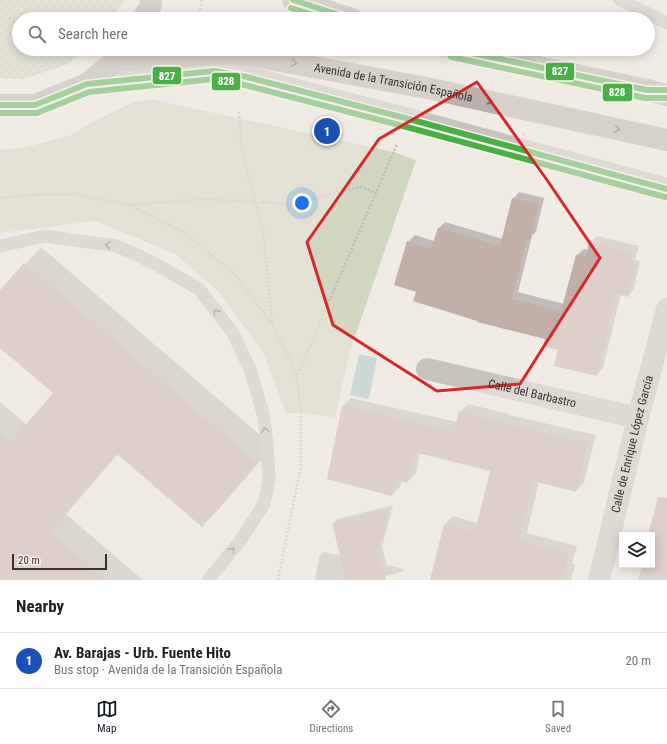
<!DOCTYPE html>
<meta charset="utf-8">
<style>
:root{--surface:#fff;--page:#f6f6f6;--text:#202124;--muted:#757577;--line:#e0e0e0;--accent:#111827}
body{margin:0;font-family:"Roboto Condensed",sans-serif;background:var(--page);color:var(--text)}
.controls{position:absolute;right:12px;bottom:12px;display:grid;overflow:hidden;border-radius:0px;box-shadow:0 2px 10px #0003}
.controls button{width:36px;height:36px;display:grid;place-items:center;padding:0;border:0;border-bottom:1px solid var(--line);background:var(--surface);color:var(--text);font:20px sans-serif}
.scale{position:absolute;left:12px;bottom:10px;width:95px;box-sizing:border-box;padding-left:4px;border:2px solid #3b302b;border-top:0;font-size:11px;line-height:14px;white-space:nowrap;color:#3b302b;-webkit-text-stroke:3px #fbf5ee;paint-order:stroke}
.you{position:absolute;left:302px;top:203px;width:14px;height:14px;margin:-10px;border:3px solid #fff;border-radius:50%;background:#1a73e8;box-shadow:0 0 0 6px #1a73e833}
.badge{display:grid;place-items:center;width:26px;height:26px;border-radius:50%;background:var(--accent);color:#fff;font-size:13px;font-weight:700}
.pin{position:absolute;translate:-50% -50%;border:2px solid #fff;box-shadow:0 1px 4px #0006}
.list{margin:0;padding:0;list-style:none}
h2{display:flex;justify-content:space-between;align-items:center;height:52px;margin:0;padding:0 16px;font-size:17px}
h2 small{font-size:13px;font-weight:400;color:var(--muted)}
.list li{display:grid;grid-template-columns:26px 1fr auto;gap:12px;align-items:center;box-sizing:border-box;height:56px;padding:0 16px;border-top:1px solid var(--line)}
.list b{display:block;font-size:15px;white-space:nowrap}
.list p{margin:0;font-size:13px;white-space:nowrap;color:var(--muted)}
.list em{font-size:13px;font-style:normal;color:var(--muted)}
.icon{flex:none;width:22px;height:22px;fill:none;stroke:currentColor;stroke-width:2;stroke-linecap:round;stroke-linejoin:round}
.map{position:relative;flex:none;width:667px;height:580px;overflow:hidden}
.search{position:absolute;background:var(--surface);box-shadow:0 2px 10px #0003;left:12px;right:12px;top:12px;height:44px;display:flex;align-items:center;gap:10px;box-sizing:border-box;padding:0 14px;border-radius:22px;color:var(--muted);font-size:15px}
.sheet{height:108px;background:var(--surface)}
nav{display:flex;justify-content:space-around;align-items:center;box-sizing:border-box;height:56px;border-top:1px solid var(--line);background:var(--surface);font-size:11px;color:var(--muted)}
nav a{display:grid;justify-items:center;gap:2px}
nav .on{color:var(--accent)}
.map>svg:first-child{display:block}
.park{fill:#d1d6bf}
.garden{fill:url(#garden-dots)}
.water{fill:#a1c2c1}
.shadow{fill:#0003}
.building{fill:#c3afa7}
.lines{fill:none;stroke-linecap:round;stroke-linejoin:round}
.path{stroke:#c2bbb6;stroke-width:2.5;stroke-dasharray:2 2;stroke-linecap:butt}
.lane{stroke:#c9c3be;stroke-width:13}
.street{stroke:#c9c3be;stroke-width:22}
.primary{stroke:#b8b1ad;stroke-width:22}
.bus-1-casing{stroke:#fbf5ee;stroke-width:9}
.bus-2-casing{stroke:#fbf5ee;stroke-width:9}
.bus-1{stroke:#49b046;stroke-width:6}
.bus-2{stroke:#49b046;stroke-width:6}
.oneway{stroke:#6d645f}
.oneway2{stroke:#7b726d}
.marked{fill:none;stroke:#d62828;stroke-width:3;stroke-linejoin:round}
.labels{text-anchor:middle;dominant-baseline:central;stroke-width:3.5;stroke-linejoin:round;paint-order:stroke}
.street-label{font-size:12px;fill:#3b302b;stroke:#fbf5ee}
.line-badge{stroke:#fbf5ee;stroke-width:1.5}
.badge-label{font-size:11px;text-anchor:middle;font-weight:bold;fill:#fff}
</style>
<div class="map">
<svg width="667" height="580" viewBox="0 0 667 580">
<defs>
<pattern id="garden-dots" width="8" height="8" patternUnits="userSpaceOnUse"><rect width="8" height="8" fill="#d1d6bf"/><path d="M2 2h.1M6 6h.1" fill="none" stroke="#b4b8a4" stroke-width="1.8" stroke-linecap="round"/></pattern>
</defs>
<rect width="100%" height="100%" fill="#f0ebe5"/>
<polygon class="park" points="150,99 394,152 416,160 351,348 335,417 301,413 286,413 263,352 218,291 175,254 95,221 0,233 0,150 26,147 69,136 99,119 134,102"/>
<polygon class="garden" points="0,0 124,0 112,19 19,19 19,49 86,49 66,65 24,79 0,78"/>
<polygon class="water" points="359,354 377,358 369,399 350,395"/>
<g class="shadow">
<polygon points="519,192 544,198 536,232 532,236 518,292 564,304 577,255 584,249 589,250 590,243 597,236 639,246 635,260 640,261 634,289 628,296 621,294 603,368 597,375 559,350 546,338 478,321 417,291 408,242 415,235 434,241 438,229 445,222 503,239 513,199"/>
<polygon points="41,247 273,446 219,509 202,526 118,454 66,514 143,580 0,580 0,402 27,425 55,393 0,347 0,292"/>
<polygon points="351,398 457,422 460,412 468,404 509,414 509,415 596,435 584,482 576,491 539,481 527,533 577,546 572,563 575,565 571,580 432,580 444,525 453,516 478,523 491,470 420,452 416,474 407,482 402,481 400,487 392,495 343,406"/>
<polygon points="393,505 382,547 387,565 405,569 401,572 372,580 315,580 319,557 324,552 341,556 333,524 337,519"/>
<polygon points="667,524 667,580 638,580 642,565 652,565 652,535 649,535"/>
</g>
<g class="building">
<polygon points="512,198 538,204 530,240 527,239 512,299 561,311 576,255 586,257 589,242 633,253 629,266 634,268 628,297 616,294 597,376 554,366 558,350 543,346 545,339 477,322 477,321 413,301 416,292 394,285 407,241 431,249 438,228 500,246"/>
<polygon points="24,263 257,463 202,527 117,454 50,532 106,580 0,580 0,433 11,442 53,393 0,348 0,290"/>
<polygon points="342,406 454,432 459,411 501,422 501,423 588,443 576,492 533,481 519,541 569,554 562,580 430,580 444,524 475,532 490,471 414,452 408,483 396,480 392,496 327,479"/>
<polygon points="658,497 667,498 667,575 640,568 641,565 652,565 652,535 648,535"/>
<polygon points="389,509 378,552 386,580 346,580 332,523"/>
</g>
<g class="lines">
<g class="path">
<polyline points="202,0 199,13 216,19"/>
<polyline points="239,112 242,151 263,231 272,322"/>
<polyline points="0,198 29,195 77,194 128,205 206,199 291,204 361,187 376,193"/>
<polyline points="129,205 185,233 235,275 272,323 297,376"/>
<polyline points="278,580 301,466 301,413 297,376 397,144"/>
</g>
<g class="lane">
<polyline points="620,0 667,23"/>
<polyline points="0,246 45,236 117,246 154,263 199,289 233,333 250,369 263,413 267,442 269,480 264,504 240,541 208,580"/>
</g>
<g class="street">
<polyline points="87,84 214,71 247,77 405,118 667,189"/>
<path id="s1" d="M427 369 638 418"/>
<path id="s2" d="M599 580 638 418 667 309"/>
</g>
<g class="primary">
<polyline points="293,0 352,19"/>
<polyline points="142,19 151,6 151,0"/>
<polyline points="453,49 647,90 667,95"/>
<path id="s3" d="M116 60 218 54 253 56 427 88 667 140"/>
<polyline points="0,105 35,105 87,84 116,60 123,49"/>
</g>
<defs>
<g id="bus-1">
<polyline points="293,0 352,19"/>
<polyline points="453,49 647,90 667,90"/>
<polyline points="0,105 35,105 87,84 214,71 247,77 405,118 667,189"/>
</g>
<g id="bus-2">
<polyline points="291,8 326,19"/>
<polyline points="451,57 645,98 667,98"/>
<polyline points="0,113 37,113 89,92 214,79 245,85 403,126 665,197"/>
</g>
</defs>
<use href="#bus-1" class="bus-1-casing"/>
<use href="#bus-2" class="bus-2-casing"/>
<use href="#bus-1" class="bus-1"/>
<use href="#bus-2" class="bus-2"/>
</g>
<defs><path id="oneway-chevron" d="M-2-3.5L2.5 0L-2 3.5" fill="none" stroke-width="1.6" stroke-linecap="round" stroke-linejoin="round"/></defs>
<g class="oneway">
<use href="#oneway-chevron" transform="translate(294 63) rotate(10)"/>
<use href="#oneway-chevron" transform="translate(490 101) rotate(12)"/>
<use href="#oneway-chevron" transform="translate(617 129) rotate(12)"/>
</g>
<g class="oneway2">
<use href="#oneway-chevron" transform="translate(108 245) rotate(-172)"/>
<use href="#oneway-chevron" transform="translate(216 312) rotate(-128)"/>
<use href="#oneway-chevron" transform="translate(265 430) rotate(-97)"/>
<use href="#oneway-chevron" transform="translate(232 550) rotate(-51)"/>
</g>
<path d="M0 0H667V580H0ZM477 82 547 180 600 258 520 384 437 391 333 325 307 242 379 139Z" fill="#f0ebe5" fill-opacity=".55" fill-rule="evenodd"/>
<path class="marked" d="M477 82 547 180 600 258 520 384 437 391 333 325 307 242 379 139Z"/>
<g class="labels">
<g class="street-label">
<text stroke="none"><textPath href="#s3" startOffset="280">Avenida de la Transición Española</textPath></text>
<text stroke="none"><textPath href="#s1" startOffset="108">Calle del Barbastro</textPath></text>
<text stroke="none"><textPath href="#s2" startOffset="140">Calle de Enrique López García</textPath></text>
</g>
</g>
<g class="line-badge">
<rect x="545" y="62" width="30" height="19" rx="4" fill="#49b046"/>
<rect x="152" y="66" width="30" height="19" rx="4" fill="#49b046"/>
<rect x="211" y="72" width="30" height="19" rx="4" fill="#49b046"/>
<rect x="602" y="83" width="31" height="19" rx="4" fill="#49b046"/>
</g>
<g class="badge-label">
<text x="560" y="75">827</text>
<text x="167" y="80">827</text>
<text x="226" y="85">828</text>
<text x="617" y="96">828</text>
</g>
</svg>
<div class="controls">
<button><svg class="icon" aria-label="layers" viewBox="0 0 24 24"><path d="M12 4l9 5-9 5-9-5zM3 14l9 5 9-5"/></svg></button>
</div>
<div class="scale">20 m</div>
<div class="you"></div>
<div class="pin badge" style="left:327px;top:131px;background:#1a4fb4">1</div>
<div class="search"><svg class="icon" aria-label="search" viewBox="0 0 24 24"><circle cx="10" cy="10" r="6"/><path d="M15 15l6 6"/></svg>Search here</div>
</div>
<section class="sheet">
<h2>Nearby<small></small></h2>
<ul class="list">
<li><span class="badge" style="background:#1a4fb4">1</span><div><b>Av. Barajas - Urb. Fuente Hito</b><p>Bus stop · Avenida de la Transición Española</p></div><em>20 m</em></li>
</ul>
</section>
<nav>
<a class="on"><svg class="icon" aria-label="map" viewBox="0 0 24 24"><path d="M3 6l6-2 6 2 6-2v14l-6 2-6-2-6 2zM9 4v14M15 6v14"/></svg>Map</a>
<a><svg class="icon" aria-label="directions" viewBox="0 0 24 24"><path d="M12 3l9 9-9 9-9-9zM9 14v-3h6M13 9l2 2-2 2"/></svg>Directions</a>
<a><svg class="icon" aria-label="saved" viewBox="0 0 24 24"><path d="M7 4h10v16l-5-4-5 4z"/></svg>Saved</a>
</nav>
